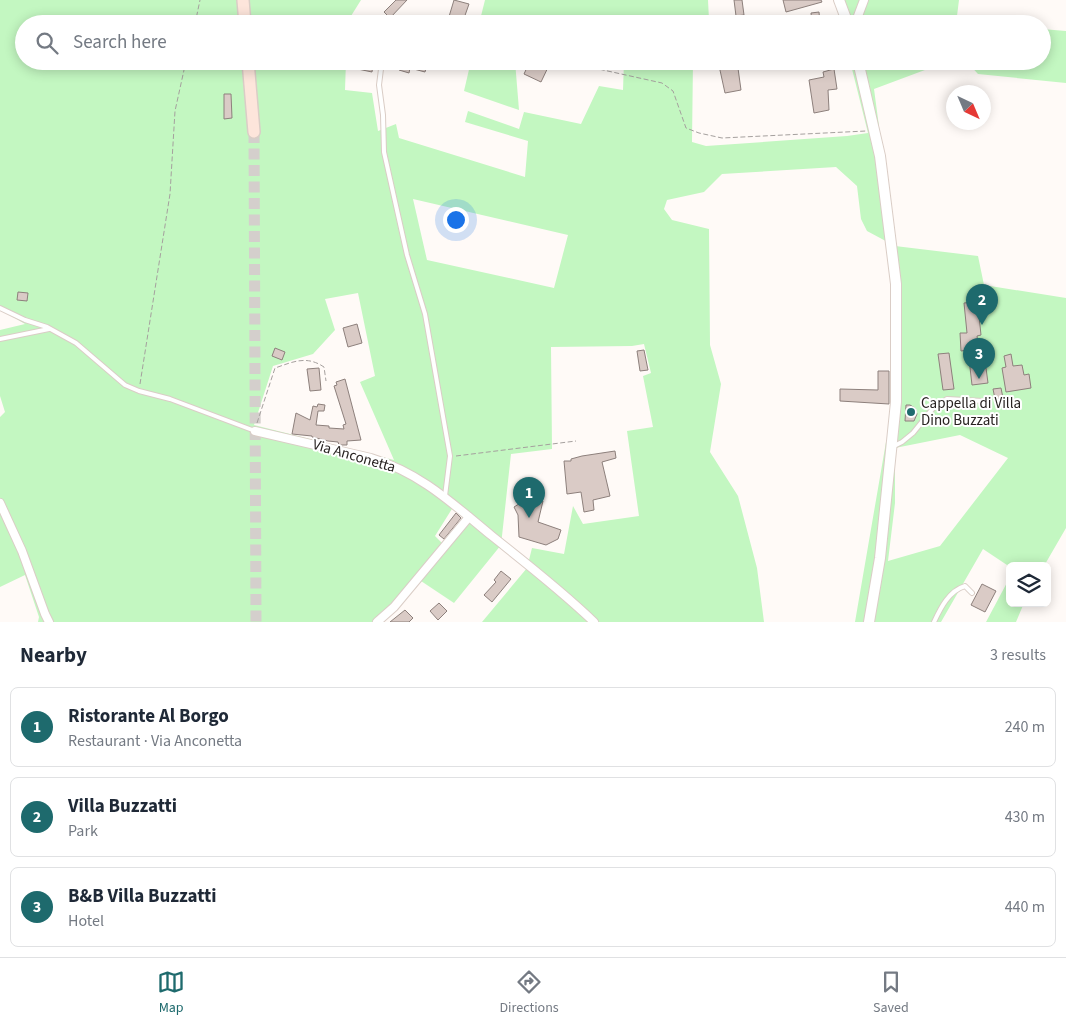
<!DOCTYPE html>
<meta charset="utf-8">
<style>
:root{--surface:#fff;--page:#f6f6f7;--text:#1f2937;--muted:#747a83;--line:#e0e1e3;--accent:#1e6a6d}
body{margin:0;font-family:"Source Sans 3",sans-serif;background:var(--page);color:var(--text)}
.controls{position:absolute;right:15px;bottom:15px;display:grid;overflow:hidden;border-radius:8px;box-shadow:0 2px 12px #0003}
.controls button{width:45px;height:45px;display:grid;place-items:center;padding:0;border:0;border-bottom:1px solid var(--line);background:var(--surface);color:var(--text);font:25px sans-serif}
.compass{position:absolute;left:946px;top:85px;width:45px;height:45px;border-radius:50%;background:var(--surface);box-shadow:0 2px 12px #0003;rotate:136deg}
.you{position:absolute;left:455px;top:219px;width:18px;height:18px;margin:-12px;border:4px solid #fff;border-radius:50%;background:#1a73e8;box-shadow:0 0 0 8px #1a73e833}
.badge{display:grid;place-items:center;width:32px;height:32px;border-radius:50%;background:var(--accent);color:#fff;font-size:16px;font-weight:700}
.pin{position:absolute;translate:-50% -41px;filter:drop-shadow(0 1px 2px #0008)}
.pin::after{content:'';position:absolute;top:26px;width:18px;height:15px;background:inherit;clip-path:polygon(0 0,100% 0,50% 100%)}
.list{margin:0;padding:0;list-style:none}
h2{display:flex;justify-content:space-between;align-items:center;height:65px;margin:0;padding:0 20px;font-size:21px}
h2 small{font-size:16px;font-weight:400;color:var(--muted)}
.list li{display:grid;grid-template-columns:32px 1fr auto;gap:15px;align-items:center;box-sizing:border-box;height:80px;margin:0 10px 10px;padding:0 10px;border:1px solid var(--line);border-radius:8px}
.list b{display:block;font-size:19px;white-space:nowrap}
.list p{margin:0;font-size:16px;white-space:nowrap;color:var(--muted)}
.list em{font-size:16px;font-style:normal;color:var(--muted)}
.icon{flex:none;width:28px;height:28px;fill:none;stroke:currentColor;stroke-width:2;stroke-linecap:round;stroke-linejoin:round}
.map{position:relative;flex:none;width:1066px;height:622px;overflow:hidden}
.search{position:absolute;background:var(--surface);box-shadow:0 2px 12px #0003;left:15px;right:15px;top:15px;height:55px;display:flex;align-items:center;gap:12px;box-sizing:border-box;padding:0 18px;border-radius:28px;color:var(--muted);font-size:19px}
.sheet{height:335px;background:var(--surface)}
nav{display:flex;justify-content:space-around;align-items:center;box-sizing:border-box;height:70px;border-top:1px solid var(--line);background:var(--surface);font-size:14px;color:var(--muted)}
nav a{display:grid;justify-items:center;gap:2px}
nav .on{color:var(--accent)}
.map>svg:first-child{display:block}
.green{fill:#c3f7c1;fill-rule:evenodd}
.building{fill:#dacbc6;stroke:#8d807c}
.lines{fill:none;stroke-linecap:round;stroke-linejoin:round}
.secondary-tunnel{stroke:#d4cfcc;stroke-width:11;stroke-dasharray:11 5.5;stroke-linecap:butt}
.service-casing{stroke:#dacdc6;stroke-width:6}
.minor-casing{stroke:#dacdc6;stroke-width:10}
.tertiary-casing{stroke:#dacdc6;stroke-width:12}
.secondary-casing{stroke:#dacdc6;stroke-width:14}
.path{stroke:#a5a09e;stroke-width:1;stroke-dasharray:5 2.5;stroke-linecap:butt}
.service{stroke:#fff;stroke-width:4}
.minor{stroke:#fff;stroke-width:8}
.tertiary{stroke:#fff;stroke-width:10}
.secondary{stroke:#fde5db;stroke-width:11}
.poi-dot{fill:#1e6a6d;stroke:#fff;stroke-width:2}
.labels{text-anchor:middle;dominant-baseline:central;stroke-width:4;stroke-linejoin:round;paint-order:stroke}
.poi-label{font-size:15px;fill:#272220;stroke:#fff;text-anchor:start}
.street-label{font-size:15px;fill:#272220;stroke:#fff}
</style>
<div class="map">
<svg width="1066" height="622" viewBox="0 0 1066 622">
<rect width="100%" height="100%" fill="#fffaf7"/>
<g class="green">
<path d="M0 0H361L346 24H24V61H346L345 90 372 93 378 131 396 124 399 138 525 177 528 141 465 122 468 111 519 129 524 112 581 124 599 86 623 90 624 61H693L692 142 706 146 847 136 868 133 850 61H949L874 89 895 246 978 256 984 285 1066 298V528L1044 566 1010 567 983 549 941 622H855L886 442 894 448 895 246 867 231 861 219 857 186 836 167 722 174 704 192 667 200 664 209 672 220 709 229 710 345 721 384 710 452 738 496 757 568 764 622H482L527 568 532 548 564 554 573 506 583 524 639 516 627 431 653 427 643 376 651 373 644 344 632 346 551 347 552 449 511 454 501 545 454 603 418 579 377 622H38L39 617 25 575 0 587V417L5 412 0 396V330L25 324 0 309ZM413 199 568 235 554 288 427 260ZM358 293 375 376 360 382 394 460 254 425 273 366 313 354 335 330 325 299ZM960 435 1008 458 940 546 888 561 895 503V448ZM455 504 470 517 445 546 435 536Z"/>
<polygon points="485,0 708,0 709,20 694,24 479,24"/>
<polygon points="835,0 959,0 956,24 841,24"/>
<polygon points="1042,29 1066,31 1066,83 978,74 966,61 1042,61"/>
<polygon points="471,61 515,61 519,110 464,91"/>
<polygon points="1010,577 1010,603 1024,603 1016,622 986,622"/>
</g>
<g class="building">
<polygon points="396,0 407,0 390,18 384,12"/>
<polygon points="454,0 469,4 462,24 448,20"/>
<polygon points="734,0 742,0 744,15 736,16"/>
<polygon points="783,0 821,0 822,2 786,12"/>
<polygon points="819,12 820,24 812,24 811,13"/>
<polygon points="354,61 373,64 372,72 353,68"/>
<polygon points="394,61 428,61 425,72 410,68 409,73 399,70 401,65 394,63"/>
<polygon points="530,61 551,61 541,82 524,74"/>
<polygon points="718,61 737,61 741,90 725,93"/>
<polygon points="834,69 837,89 828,90 829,110 814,113 809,80 824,77 823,72"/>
<polygon points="224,94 231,94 232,118 224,119"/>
<polygon points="18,292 28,293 27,301 17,300"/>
<polygon points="986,301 987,315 979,316 981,335 977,336 981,368 986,368 988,383 972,385 968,350 961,351 960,333 967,333 964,303"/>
<polygon points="357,324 362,343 348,347 343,328"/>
<polygon points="275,348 285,352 282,360 272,356"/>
<polygon points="644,350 648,370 640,371 637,351"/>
<polygon points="949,353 954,389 943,390 938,354"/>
<polygon points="1011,354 1013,366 1022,365 1024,375 1029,374 1031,388 1006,392 1002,368 1006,367 1004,356"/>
<polygon points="319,368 321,390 310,391 307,369"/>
<polygon points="878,371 889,371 889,404 840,401 840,389 878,390"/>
<polygon points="345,379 361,440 347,441 347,445 339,445 338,442 328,441 312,437 312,436 292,434 296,413 310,420 313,406 317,407 318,404 325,405 324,411 318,411 316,425 329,426 329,428 344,429 343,425 346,424 334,386 337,385 336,382"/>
<polygon points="1001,388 1003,398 995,399 993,389"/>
<polygon points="906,405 910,405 915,408 917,414 914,421 905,421"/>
<polygon points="615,451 616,458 602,462 610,496 593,500 594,510 584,512 581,492 567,494 564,461 571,461 571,459 582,456"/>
<polygon points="530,497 543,501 538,522 561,530 558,539 546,545 519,537 518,515 514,507"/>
<polygon points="456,513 461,518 444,539 439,535"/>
<polygon points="501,571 511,579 492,602 484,595 496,582 494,580"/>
<polygon points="982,584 996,591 985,612 971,605"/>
<polygon points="439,603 447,611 438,620 430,611"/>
<polygon points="405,610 413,618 409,622 390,622"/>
</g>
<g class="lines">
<polyline class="secondary-tunnel" points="254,132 256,622"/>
<defs>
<g id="service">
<polyline points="382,61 379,85 383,115 384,152 407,255 425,314 450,456 445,496"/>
<polyline points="0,308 25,320 47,327 76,343 125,385 139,391 170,399 255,431"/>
<polyline points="0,339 49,329"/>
<polyline points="894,446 902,442 913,433 934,407 947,399 983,401"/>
<path d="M934 622C941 607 949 591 965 586L972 593"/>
</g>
<g id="minor">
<polyline points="855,24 864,0"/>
<path d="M255 431 371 458C421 473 453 504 492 536 527 564 562 591 594 622"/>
<polyline points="0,503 22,551 45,614 49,622"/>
<polyline points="377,622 394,607 469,517"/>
</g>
<g id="tertiary">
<polyline points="839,0 848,24"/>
<polyline points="858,61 880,156 896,284 896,402 880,558 869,622"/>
</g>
<g id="secondary">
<polyline points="243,0 245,24"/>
<polyline points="248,61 254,132"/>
</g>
</defs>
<use href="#service" class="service-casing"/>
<use href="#minor" class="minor-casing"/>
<use href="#tertiary" class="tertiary-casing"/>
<use href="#secondary" class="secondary-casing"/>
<g class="path">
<polyline points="195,24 200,0"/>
<polyline points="585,66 662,83 673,91 686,128 699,133 722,138 866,131"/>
<polyline points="140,384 170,194 175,111 186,61"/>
<path d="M257 423 275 368C293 362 306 355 324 367L326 381"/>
<polyline points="456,456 576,441"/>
</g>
<use href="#service" class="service"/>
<use href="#minor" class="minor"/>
<use href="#tertiary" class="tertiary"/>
<use href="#secondary" class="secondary"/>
</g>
<circle class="poi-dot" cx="911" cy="412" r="5"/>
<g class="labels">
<g class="poi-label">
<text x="921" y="403">Cappella di Villa<tspan x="921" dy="17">Dino Buzzati</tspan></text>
</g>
<g class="street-label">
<text transform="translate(354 456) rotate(16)">Via Anconetta</text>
</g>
</g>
</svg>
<div class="controls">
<button><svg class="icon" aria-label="layers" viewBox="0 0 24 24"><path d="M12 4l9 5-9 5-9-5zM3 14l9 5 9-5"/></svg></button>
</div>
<svg class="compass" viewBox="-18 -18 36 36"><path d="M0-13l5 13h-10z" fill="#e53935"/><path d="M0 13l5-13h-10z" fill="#747a83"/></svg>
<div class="you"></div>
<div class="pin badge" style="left:529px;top:518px">1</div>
<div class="pin badge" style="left:982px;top:325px">2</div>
<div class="pin badge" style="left:979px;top:379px">3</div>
<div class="search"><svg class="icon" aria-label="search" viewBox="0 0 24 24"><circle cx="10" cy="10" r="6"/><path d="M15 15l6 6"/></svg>Search here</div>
</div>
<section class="sheet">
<h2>Nearby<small>3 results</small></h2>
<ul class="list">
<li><span class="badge">1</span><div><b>Ristorante Al Borgo</b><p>Restaurant · Via Anconetta</p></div><em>240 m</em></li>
<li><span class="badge">2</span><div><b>Villa Buzzatti</b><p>Park</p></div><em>430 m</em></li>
<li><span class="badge">3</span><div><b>B&amp;B Villa Buzzatti</b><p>Hotel</p></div><em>440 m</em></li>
</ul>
</section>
<nav>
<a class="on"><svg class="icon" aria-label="map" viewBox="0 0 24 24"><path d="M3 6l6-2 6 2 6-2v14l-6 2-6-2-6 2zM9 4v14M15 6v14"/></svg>Map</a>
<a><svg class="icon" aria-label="directions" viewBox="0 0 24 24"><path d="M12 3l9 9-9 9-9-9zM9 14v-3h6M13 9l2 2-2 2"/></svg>Directions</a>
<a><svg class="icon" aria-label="saved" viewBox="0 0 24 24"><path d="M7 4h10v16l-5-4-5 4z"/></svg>Saved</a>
</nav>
